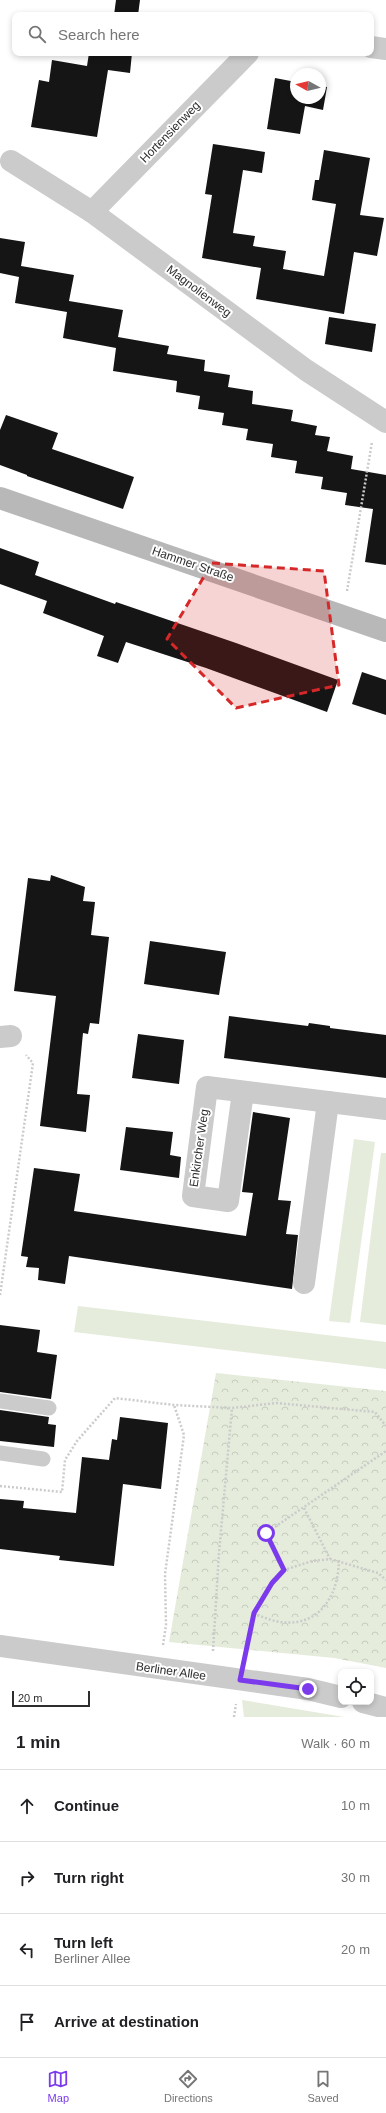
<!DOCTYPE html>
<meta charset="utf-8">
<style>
:root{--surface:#fff;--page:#f6f6f6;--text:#202124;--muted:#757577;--line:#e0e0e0;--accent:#7c3aed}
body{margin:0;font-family:Arial,sans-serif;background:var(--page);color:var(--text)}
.controls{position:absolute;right:12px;bottom:12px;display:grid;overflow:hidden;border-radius:8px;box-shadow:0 2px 6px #0003}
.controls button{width:36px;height:36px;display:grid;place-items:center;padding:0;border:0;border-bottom:1px solid var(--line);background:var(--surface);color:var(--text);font:20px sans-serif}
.compass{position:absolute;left:290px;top:68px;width:36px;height:36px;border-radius:50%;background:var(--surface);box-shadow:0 2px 6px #0003;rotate:278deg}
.scale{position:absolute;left:12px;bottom:10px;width:78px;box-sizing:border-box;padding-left:4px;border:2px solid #2e2e2e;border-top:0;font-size:11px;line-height:14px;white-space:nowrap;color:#2e2e2e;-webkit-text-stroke:3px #fff;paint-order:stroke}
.stop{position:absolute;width:12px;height:12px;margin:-9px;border:3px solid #7c3aed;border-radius:50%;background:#fff}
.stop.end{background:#7c3aed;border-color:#fff;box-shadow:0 1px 4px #0008}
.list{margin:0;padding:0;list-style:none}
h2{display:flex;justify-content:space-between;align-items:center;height:52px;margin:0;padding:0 16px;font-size:17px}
h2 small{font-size:13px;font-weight:400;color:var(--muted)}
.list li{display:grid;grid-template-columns:26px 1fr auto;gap:12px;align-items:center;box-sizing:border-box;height:72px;padding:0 16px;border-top:1px solid var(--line)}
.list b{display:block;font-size:15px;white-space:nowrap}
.list p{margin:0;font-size:13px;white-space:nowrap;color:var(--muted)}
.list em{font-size:13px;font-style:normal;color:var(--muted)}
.icon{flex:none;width:22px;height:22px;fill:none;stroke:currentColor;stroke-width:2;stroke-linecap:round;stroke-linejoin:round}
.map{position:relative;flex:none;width:386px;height:1717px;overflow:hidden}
.search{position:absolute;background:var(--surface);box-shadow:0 2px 6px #0003;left:12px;right:12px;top:12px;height:44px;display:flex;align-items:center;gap:10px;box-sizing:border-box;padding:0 14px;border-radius:8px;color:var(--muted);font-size:15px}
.sheet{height:340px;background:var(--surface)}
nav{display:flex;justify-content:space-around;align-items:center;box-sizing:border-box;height:56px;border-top:1px solid var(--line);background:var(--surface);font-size:11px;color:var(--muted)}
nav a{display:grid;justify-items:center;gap:2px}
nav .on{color:var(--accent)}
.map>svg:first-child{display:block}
.grass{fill:#e5ecdc}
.park{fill:url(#park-crowns)}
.building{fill:#151515}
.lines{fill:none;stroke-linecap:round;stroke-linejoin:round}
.path{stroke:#cbcbcb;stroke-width:2.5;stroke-dasharray:2 2;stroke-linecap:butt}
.lane{stroke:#cbcbcb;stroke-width:15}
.street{stroke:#cbcbcb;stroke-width:22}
.secondary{stroke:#b8b8b8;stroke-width:22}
.route{stroke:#7c3aed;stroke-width:5}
.marked{fill:#d62828;fill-opacity:0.2;stroke:#d62828;stroke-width:3;stroke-dasharray:8 5;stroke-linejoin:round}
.labels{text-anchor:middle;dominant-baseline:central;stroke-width:4;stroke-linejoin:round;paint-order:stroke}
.street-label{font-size:12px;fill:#2e2e2e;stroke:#fff}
</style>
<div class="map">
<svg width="386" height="1717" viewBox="0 0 386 1717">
<defs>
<pattern id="park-crowns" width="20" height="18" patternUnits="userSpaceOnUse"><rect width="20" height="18" fill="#e5ecdc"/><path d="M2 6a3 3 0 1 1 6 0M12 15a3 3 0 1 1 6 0" fill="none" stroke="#c5cbbd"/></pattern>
</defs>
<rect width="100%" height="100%" fill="#fff"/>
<g class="grass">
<polygon points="354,1139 375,1142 350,1323 329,1321"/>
<polygon points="381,1153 386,1153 386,1325 360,1322"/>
<polygon points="78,1306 386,1342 386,1369 74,1332"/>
<polygon points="242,1700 344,1717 244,1717"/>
</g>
<polygon class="park" points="216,1373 386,1391 386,1668 334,1658 169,1642"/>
<g class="building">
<polygon points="116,0 140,0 138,15 114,15"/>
<polygon points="89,53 132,53 130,73 108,70 97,137 31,127 39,80 49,82 52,60 87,66"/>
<polygon points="275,78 296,82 296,98 320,98 320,86 327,87 323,110 305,106 300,134 267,129"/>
<polygon points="213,144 265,152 262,173 243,170 233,233 255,236 253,246 286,251 283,269 324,276 336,204 312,200 315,180 319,180 324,150 370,158 360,215 384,218 377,256 354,252 344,314 256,299 261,268 202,258 212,195 205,194"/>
<polygon points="0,238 25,242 21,266 74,275 69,301 123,310 118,337 169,346 167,354 205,360 204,371 230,375 228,387 253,391 252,404 293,410 291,421 317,426 315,435 330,437 327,451 353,456 351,469 386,475 386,565 365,562 373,509 345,505 347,493 321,489 323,477 295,473 297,461 271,457 273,444 246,440 248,429 222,425 224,413 198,409 200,396 176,392 177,381 113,371 116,348 63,338 67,312 15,303 19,277 0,273"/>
<polygon points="329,317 376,324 372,352 325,344"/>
<polygon points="6,415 58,433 52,449 134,477 123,509 27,476 27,475 0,465 0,430"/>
<polygon points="0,548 39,562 35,575 115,604 116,602 236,643 338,680 327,712 206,668 126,642 118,663 97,656 104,636 43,613 47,601 0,584"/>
<polygon points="362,672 386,680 386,715 352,704"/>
<polygon points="51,875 85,887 83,901 95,902 91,935 109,937 99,1024 90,1023 88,1034 83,1033 77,1094 90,1095 86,1132 40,1126 56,996 14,991 28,878 50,881"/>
<polygon points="150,941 226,952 219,995 144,984"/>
<polygon points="229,1016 308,1026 309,1023 330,1026 330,1028 386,1035 386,1078 224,1058"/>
<polygon points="138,1034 184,1040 179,1084 132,1078"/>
<polygon points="253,1112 290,1118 278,1200 291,1201 286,1234 298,1235 292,1289 69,1256 65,1284 38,1280 39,1268 26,1267 28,1257 21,1256 34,1168 80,1174 74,1211 246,1236 253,1193 242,1192"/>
<polygon points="126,1127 173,1132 170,1155 181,1157 179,1178 120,1170"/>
<polygon points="0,1325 40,1330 37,1352 57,1355 51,1399 0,1392"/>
<polygon points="0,1410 49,1417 48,1424 56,1425 54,1447 0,1441"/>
<polygon points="120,1417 168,1423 161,1489 123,1484 114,1566 59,1560 60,1556 0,1549 0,1499 24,1501 23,1508 76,1513 82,1457 109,1460 112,1439 117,1440"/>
</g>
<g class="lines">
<g class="path">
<polyline points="347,591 372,442"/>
<polyline points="0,1295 33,1063 26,1055"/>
<polyline points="0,1486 62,1492 65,1460 77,1441 115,1398 174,1405 232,1408 276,1403 375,1412 386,1426"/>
<polyline points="304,1508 330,1559"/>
<polyline points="284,1570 266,1533 386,1451"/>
<path d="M254 1613C302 1638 338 1612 339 1560"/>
<polyline points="163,1645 166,1625 165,1574 184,1435 174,1405"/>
<polyline points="213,1651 219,1553 232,1408"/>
<polyline points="245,1656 254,1613 272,1583 284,1570 312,1561 330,1559 378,1573 386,1580"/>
<polyline points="234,1717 236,1704"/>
</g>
<g class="lane">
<polyline points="0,1401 49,1408"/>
<polyline points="0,1453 43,1459"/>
</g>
<g class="street">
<polyline points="371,47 386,49"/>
<polyline points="11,161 92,212 306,370 386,422"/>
<polyline points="92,212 248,53"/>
<polyline points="0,1037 11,1036"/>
<polyline points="243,1092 228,1201 193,1196 207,1087 386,1109"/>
<polyline points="304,1283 328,1102"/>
<polyline points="0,1646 308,1689 341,1697"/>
<polyline points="363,1702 386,1708"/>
</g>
<polyline class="secondary" points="0,498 386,631"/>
</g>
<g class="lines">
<polyline class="route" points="266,1533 284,1570 272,1583 254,1613 240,1680 308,1689"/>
</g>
<path class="marked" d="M212 563 324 571 339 685 236 708 167 639Z"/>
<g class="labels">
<g class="street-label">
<text transform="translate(170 132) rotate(-46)">Hortensienweg</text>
<text transform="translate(199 291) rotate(37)">Magnolienweg</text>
<text transform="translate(193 564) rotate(19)">Hammer Straße</text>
<text transform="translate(199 1148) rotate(-82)">Enkircher Weg</text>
<text transform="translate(171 1671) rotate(8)">Berliner Allee</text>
</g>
</g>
</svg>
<div class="controls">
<button><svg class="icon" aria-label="locate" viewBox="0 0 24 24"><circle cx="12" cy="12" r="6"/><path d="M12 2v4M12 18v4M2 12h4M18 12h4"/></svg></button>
</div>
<svg class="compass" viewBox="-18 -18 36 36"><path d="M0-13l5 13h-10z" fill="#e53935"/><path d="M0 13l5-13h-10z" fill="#757577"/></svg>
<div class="scale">20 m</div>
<div class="stop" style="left:266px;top:1533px"></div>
<div class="stop end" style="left:308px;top:1689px"></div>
<div class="search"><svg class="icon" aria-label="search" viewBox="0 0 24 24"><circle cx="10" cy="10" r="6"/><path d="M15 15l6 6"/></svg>Search here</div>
</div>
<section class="sheet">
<h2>1 min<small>Walk · 60 m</small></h2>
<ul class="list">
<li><svg class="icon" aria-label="ahead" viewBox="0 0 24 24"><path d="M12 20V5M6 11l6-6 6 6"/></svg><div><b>Continue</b></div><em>10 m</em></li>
<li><svg class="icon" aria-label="right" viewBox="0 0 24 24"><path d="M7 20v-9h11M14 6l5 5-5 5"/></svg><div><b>Turn right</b></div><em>30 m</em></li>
<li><svg class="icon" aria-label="left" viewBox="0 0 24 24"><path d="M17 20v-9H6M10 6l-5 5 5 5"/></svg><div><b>Turn left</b><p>Berliner Allee</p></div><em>20 m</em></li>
<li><svg class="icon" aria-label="arrive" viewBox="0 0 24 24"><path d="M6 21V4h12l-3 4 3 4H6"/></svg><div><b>Arrive at destination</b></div></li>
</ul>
</section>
<nav>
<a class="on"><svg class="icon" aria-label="map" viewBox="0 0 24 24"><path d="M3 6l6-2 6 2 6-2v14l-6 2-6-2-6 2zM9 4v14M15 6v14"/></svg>Map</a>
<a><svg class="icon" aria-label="directions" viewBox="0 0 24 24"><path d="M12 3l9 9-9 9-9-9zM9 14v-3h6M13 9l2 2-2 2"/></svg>Directions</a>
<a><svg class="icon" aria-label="saved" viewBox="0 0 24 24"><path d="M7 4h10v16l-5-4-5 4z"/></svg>Saved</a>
</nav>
